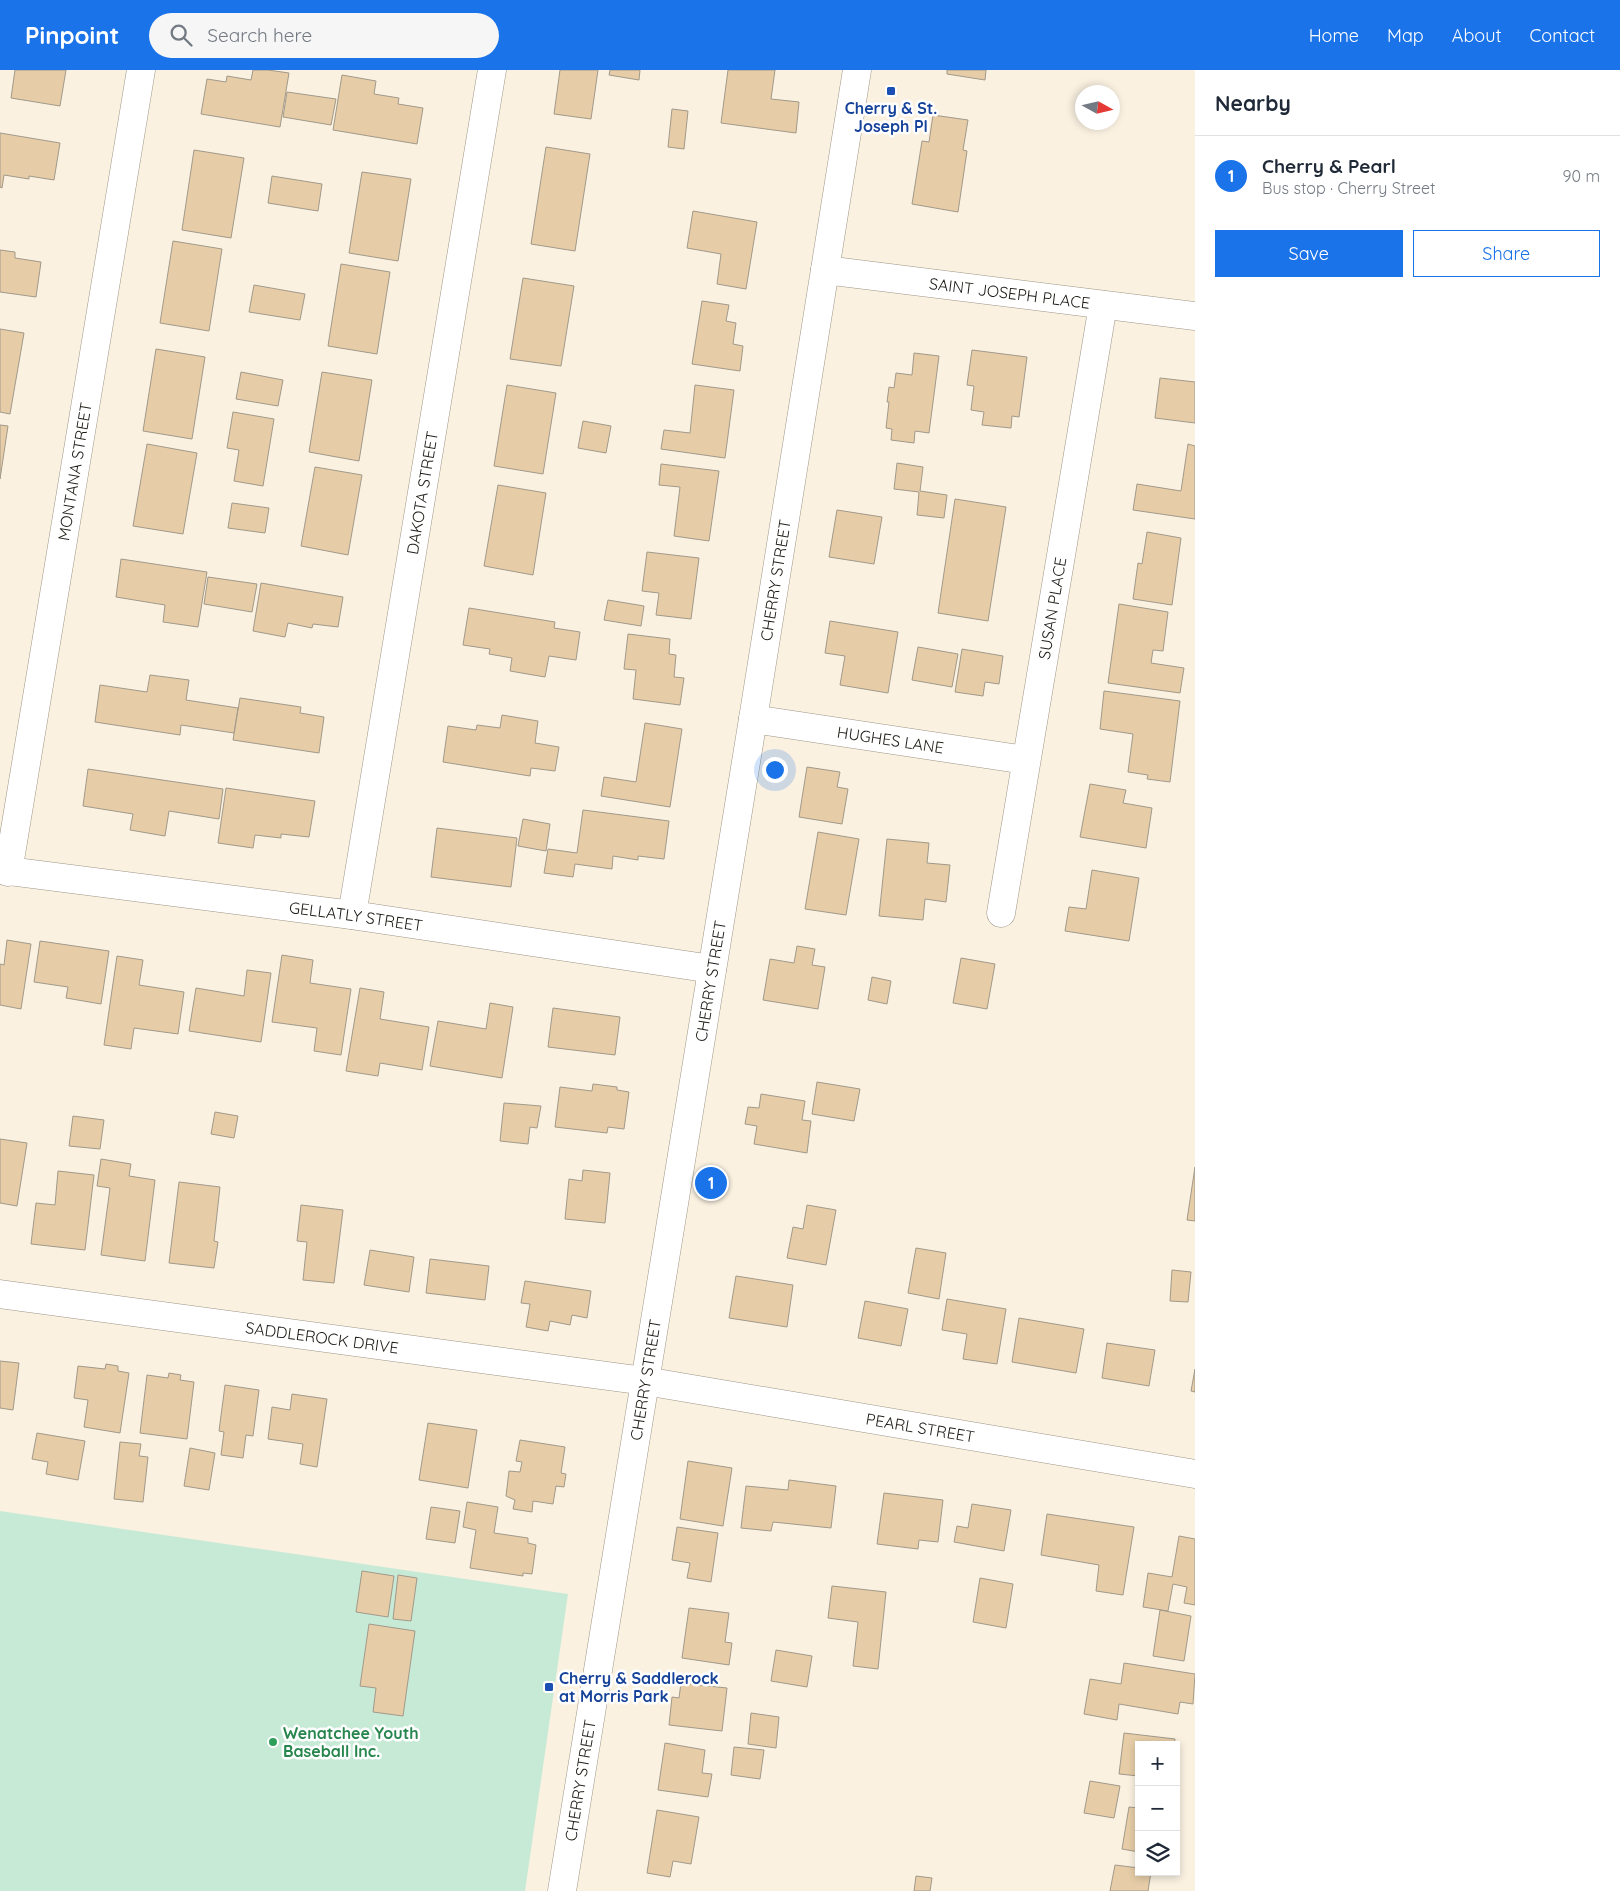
<!DOCTYPE html>
<meta charset="utf-8">
<style>
:root{--surface:#fff;--page:#f6f6f7;--text:#1f2937;--muted:#747a83;--line:#e0e1e3;--accent:#1a73e8}
body{margin:0;font-family:Quicksand,sans-serif;background:var(--page);color:var(--text)}
.controls{position:absolute;right:15px;bottom:15px;display:grid;overflow:hidden;border-radius:0px;box-shadow:0 2px 8px #0003}
.controls button{width:45px;height:45px;display:grid;place-items:center;padding:0;border:0;border-bottom:1px solid var(--line);background:var(--surface);color:var(--text);font:25px sans-serif}
.compass{position:absolute;left:1075px;top:15px;width:45px;height:45px;border-radius:50%;background:var(--surface);box-shadow:0 2px 8px #0003;rotate:98deg}
.you{position:absolute;left:774px;top:699px;width:18px;height:18px;margin:-12px;border:4px solid #fff;border-radius:50%;background:#1a73e8;box-shadow:0 0 0 8px #1a73e833}
.badge{display:grid;place-items:center;width:32px;height:32px;border-radius:50%;background:var(--accent);color:#fff;font-size:16px;font-weight:700}
.pin{position:absolute;translate:-50% -50%;border:2px solid #fff;box-shadow:0 1px 5px #0006}
.list{margin:0;padding:0;list-style:none}
h2{display:flex;justify-content:space-between;align-items:center;height:65px;margin:0;padding:0 20px;font-size:21px}
h2 small{font-size:16px;font-weight:400;color:var(--muted)}
.list li{display:grid;grid-template-columns:32px 1fr auto;gap:15px;align-items:center;box-sizing:border-box;height:80px;padding:0 20px;border-top:1px solid var(--line)}
.list b{display:block;font-size:19px;white-space:nowrap}
.list p{margin:0;font-size:16px;white-space:nowrap;color:var(--muted)}
.list em{font-size:16px;font-style:normal;color:var(--muted)}
.actions{display:flex;gap:10px;padding:15px 20px}
.actions a{flex:1;padding:11px 0;border:1px solid var(--accent);border-radius:0px;text-align:center;font-size:18px;color:var(--accent)}
.actions .main{background:var(--accent);color:#fff}
.icon{flex:none;width:28px;height:28px;fill:none;stroke:currentColor;stroke-width:2;stroke-linecap:round;stroke-linejoin:round}
.map{position:relative;flex:none;width:1195px;height:1821px;overflow:hidden}
header{display:flex;align-items:center;gap:30px;box-sizing:border-box;height:70px;padding:0 25px;background:var(--accent);color:#fff}
header strong{font-size:24px}
nav{display:flex;gap:28px;margin-inline-start:auto;font-size:18px}
.search{width:350px;height:45px;background:var(--page);display:flex;align-items:center;gap:12px;box-sizing:border-box;padding:0 18px;border-radius:28px;color:var(--muted);font-size:19px}
main{display:flex}
aside{flex:1;background:var(--surface)}
.map>svg:first-child{display:block}
.green{fill:#c7ead7}
.building{fill:#e6cda7;stroke:#a2998a}
.lines{fill:none;stroke-linecap:round;stroke-linejoin:round}
.minor-casing{stroke:#9e9587;stroke-width:29}
.major-casing{stroke:#9e9587;stroke-width:29}
.minor{stroke:#fff;stroke-width:28}
.major{stroke:#fff;stroke-width:28}
.transit-dot{fill:#1a4fb4;stroke:#fff;stroke-width:2}
.leisure-dot{fill:#2e9e5b;stroke:#fff;stroke-width:2}
.labels{text-anchor:middle;dominant-baseline:central;stroke-width:5;stroke-linejoin:round;paint-order:stroke}
.transit-label{font-size:16px;font-weight:bold;fill:#164399;stroke:#fff}
.street-label{font-size:16px;fill:#1d1a15;stroke:#fff}
.leisure-label{font-size:16px;font-weight:bold;fill:#27864d;stroke:#fff;text-anchor:start}
</style>
<header>
<strong>Pinpoint</strong>
<div class="search"><svg class="icon" aria-label="search" viewBox="0 0 24 24"><circle cx="10" cy="10" r="6"/><path d="M15 15l6 6"/></svg>Search here</div>
<nav><a>Home</a><a>Map</a><a>About</a><a>Contact</a></nav>
</header>
<main>
<div class="map">
<svg width="1195" height="1821" viewBox="0 0 1195 1821">
<rect width="100%" height="100%" fill="#faf1e1"/>
<polygon class="green" points="0,1441 568,1524 525,1821 0,1821"/>
<g class="building">
<polygon points="15,0 66,0 60,36 11,28"/>
<polygon points="253,0 268,0 289,3 280,57 201,44 207,9 226,12 227,6 251,10"/>
<polygon points="560,0 598,0 591,49 554,44"/>
<polygon points="610,0 640,0 639,10 609,5"/>
<polygon points="728,0 775,0 771,29 799,32 796,63 721,53"/>
<polygon points="947,0 986,0 985,10 947,4"/>
<polygon points="342,5 376,11 374,24 399,28 398,34 423,38 417,74 333,60"/>
<polygon points="287,22 336,29 331,55 283,47"/>
<polygon points="672,39 688,41 684,79 668,77"/>
<polygon points="933,45 968,50 963,80 967,81 958,142 912,134 922,71 929,72"/>
<polygon points="0,63 60,73 54,110 29,106 29,109 4,105 2,118 0,117"/>
<polygon points="546,77 590,84 575,181 531,174"/>
<polygon points="194,80 244,88 231,168 182,160"/>
<polygon points="362,102 411,109 398,191 349,183"/>
<polygon points="272,106 322,114 318,141 268,133"/>
<polygon points="693,141 757,152 746,219 717,214 721,184 687,178"/>
<polygon points="173,171 222,179 209,261 160,253"/>
<polygon points="0,180 15,182 15,188 41,192 36,227 0,222"/>
<polygon points="341,194 390,202 377,284 328,276"/>
<polygon points="523,208 574,216 561,296 510,289"/>
<polygon points="254,215 305,224 300,250 249,242"/>
<polygon points="702,231 729,235 726,251 736,253 733,274 743,276 740,301 692,294"/>
<polygon points="0,259 24,263 10,344 0,342"/>
<polygon points="156,279 205,287 192,369 143,361"/>
<polygon points="972,280 1027,287 1019,347 1012,346 1011,358 982,355 984,342 971,340 974,316 967,315"/>
<polygon points="914,283 939,286 929,363 915,361 914,373 891,370 892,359 886,358 889,332 887,332 889,317 894,318 896,303 912,305"/>
<polygon points="241,302 283,310 278,336 236,329"/>
<polygon points="322,302 372,310 359,391 309,382"/>
<polygon points="1160,308 1195,312 1195,353 1155,348"/>
<polygon points="507,315 556,323 543,404 494,396"/>
<polygon points="695,315 734,320 725,388 661,379 664,360 690,363"/>
<polygon points="233,342 274,349 263,416 234,411 239,380 227,378"/>
<polygon points="583,351 611,356 606,383 578,378"/>
<polygon points="0,355 8,356 0,409"/>
<polygon points="147,374 197,383 183,464 133,456"/>
<polygon points="1188,374 1195,376 1195,449 1133,440 1137,414 1181,421"/>
<polygon points="897,393 923,397 920,421 947,425 944,448 917,445 919,422 894,419"/>
<polygon points="661,394 719,401 709,471 674,466 680,417 659,415"/>
<polygon points="315,397 362,405 348,485 301,476"/>
<polygon points="498,415 546,423 533,505 484,496"/>
<polygon points="955,429 1006,437 988,551 938,543"/>
<polygon points="232,433 269,438 265,463 228,458"/>
<polygon points="837,440 882,447 874,494 829,487"/>
<polygon points="1147,462 1181,468 1172,535 1133,529 1138,493 1142,494"/>
<polygon points="647,482 699,488 691,549 656,545 659,523 642,521"/>
<polygon points="121,489 207,502 198,557 163,552 165,535 116,527"/>
<polygon points="208,507 257,514 252,542 204,534"/>
<polygon points="261,513 343,527 338,557 313,554 312,558 288,553 285,567 253,561"/>
<polygon points="608,530 644,536 641,556 604,550"/>
<polygon points="1119,534 1168,542 1163,581 1153,580 1151,593 1184,598 1180,623 1108,613"/>
<polygon points="469,538 555,552 554,558 580,562 576,590 549,586 545,607 510,601 512,588 489,584 490,579 463,575"/>
<polygon points="830,551 898,562 888,623 840,615 845,586 825,583"/>
<polygon points="628,564 670,569 669,584 676,585 674,607 684,608 680,635 633,629 636,600 624,599"/>
<polygon points="918,577 958,584 952,617 912,610"/>
<polygon points="962,579 1003,586 999,614 985,612 983,626 955,622"/>
<polygon points="150,605 189,610 186,630 238,638 234,663 181,655 180,665 95,652 100,615 147,622"/>
<polygon points="1104,621 1180,631 1170,712 1147,709 1148,705 1128,702 1133,664 1100,659"/>
<polygon points="240,628 301,637 300,643 324,647 319,683 233,670"/>
<polygon points="502,645 538,651 535,673 559,677 555,701 531,698 530,706 443,692 448,656 476,660 477,655 500,658"/>
<polygon points="645,653 682,659 670,737 601,726 604,707 636,712"/>
<polygon points="807,697 840,702 837,717 848,719 842,754 799,747"/>
<polygon points="88,699 223,719 219,749 169,741 165,766 130,760 133,744 83,736"/>
<polygon points="1090,714 1126,720 1123,733 1152,738 1146,778 1080,767"/>
<polygon points="226,718 315,731 309,767 281,764 281,768 255,765 253,778 218,773"/>
<polygon points="583,740 669,751 664,789 638,786 638,790 613,786 612,799 575,794 573,807 544,803 548,779 577,783"/>
<polygon points="523,749 550,754 546,781 518,776"/>
<polygon points="437,758 517,768 511,817 431,807"/>
<polygon points="818,762 859,769 846,845 805,839"/>
<polygon points="887,769 929,773 927,793 950,795 946,832 925,829 923,850 879,846"/>
<polygon points="1092,800 1139,808 1129,871 1065,861 1069,837 1086,839"/>
<polygon points="7,870 31,874 21,939 0,935 0,894 4,895"/>
<polygon points="40,871 109,881 101,934 66,928 68,917 34,912"/>
<polygon points="797,876 815,879 812,895 825,897 818,939 763,930 770,889 794,893"/>
<polygon points="282,885 313,890 310,913 351,919 341,985 314,981 317,958 272,952"/>
<polygon points="117,886 143,890 139,915 184,922 178,964 134,958 131,979 104,975"/>
<polygon points="961,888 995,894 987,939 953,933"/>
<polygon points="247,900 271,903 261,972 189,961 196,918 244,926"/>
<polygon points="872,907 891,911 887,934 868,930"/>
<polygon points="360,918 384,922 380,949 429,957 422,1000 380,993 378,1006 346,1001"/>
<polygon points="490,933 513,937 502,1008 430,996 438,951 486,959"/>
<polygon points="553,938 620,947 615,985 548,977"/>
<polygon points="817,1012 860,1019 854,1051 812,1044"/>
<polygon points="593,1014 617,1017 617,1020 629,1022 624,1059 608,1057 607,1063 555,1057 560,1017 592,1021"/>
<polygon points="761,1024 805,1031 802,1050 811,1051 807,1083 754,1074 757,1056 745,1054 748,1037 759,1038"/>
<polygon points="504,1033 541,1036 537,1058 530,1057 528,1074 500,1071"/>
<polygon points="215,1042 238,1046 234,1068 211,1064"/>
<polygon points="73,1046 104,1050 100,1079 69,1076"/>
<polygon points="0,1069 27,1073 17,1136 0,1133"/>
<polygon points="101,1089 131,1094 129,1106 155,1110 145,1191 101,1185 110,1118 97,1116"/>
<polygon points="1195,1097 1195,1151 1187,1150"/>
<polygon points="583,1100 610,1103 605,1153 565,1149 569,1109 582,1111"/>
<polygon points="58,1101 94,1105 85,1180 31,1174 36,1133 55,1135"/>
<polygon points="179,1112 220,1117 214,1171 218,1172 214,1198 169,1193"/>
<polygon points="301,1135 343,1140 334,1213 303,1210 307,1172 297,1171"/>
<polygon points="807,1135 836,1140 826,1195 787,1188 793,1157 803,1159"/>
<polygon points="916,1178 946,1183 939,1229 908,1223"/>
<polygon points="370,1180 414,1187 409,1222 364,1215"/>
<polygon points="430,1189 489,1196 485,1230 426,1223"/>
<polygon points="1172,1200 1191,1202 1188,1232 1170,1231"/>
<polygon points="736,1206 793,1215 787,1257 729,1248"/>
<polygon points="525,1211 591,1221 587,1248 572,1245 570,1255 550,1251 548,1261 526,1257 530,1234 521,1233"/>
<polygon points="947,1229 1006,1239 997,1294 963,1289 967,1264 942,1260"/>
<polygon points="865,1231 908,1239 901,1276 858,1268"/>
<polygon points="1019,1248 1084,1259 1076,1303 1012,1292"/>
<polygon points="1107,1273 1155,1280 1149,1316 1102,1308"/>
<polygon points="0,1291 19,1293 13,1340 0,1338"/>
<polygon points="106,1294 118,1296 118,1301 129,1303 120,1363 84,1357 88,1330 74,1328 78,1296 105,1299"/>
<polygon points="1195,1299 1195,1322 1191,1321"/>
<polygon points="169,1303 181,1305 180,1310 194,1312 187,1369 140,1363 147,1305 168,1308"/>
<polygon points="225,1315 259,1320 253,1366 246,1365 243,1388 221,1385 224,1362 219,1361"/>
<polygon points="292,1324 327,1329 317,1397 300,1394 303,1374 268,1369 272,1337 290,1340"/>
<polygon points="428,1353 477,1360 468,1418 419,1410"/>
<polygon points="37,1363 85,1371 78,1410 46,1404 48,1392 32,1389"/>
<polygon points="520,1370 565,1377 561,1403 566,1404 564,1417 556,1416 553,1434 533,1431 532,1442 513,1439 515,1430 506,1426 509,1401 520,1402 522,1392 516,1391"/>
<polygon points="120,1372 141,1374 139,1386 148,1387 143,1432 114,1429"/>
<polygon points="190,1378 215,1383 209,1420 184,1416"/>
<polygon points="688,1391 732,1398 723,1456 680,1449"/>
<polygon points="789,1410 836,1416 831,1458 773,1452 771,1461 741,1458 746,1416 788,1420"/>
<polygon points="884,1423 943,1430 938,1472 919,1470 918,1479 877,1474"/>
<polygon points="467,1432 498,1437 494,1463 528,1468 528,1473 536,1475 532,1504 523,1503 523,1506 470,1498 476,1460 463,1457"/>
<polygon points="972,1434 1011,1440 1004,1481 954,1472 957,1456 968,1458"/>
<polygon points="431,1437 460,1441 455,1473 426,1469"/>
<polygon points="1047,1444 1134,1457 1123,1525 1096,1521 1099,1495 1041,1485"/>
<polygon points="677,1457 718,1463 711,1512 687,1508 690,1493 672,1490"/>
<polygon points="1179,1466 1195,1469 1195,1535 1184,1533 1187,1517 1173,1514 1168,1541 1143,1537 1148,1503 1172,1507"/>
<polygon points="362,1501 394,1506 388,1547 356,1542"/>
<polygon points="398,1505 417,1508 411,1551 393,1549"/>
<polygon points="980,1508 1013,1514 1006,1558 973,1552"/>
<polygon points="832,1516 886,1522 878,1599 853,1596 858,1552 828,1548"/>
<polygon points="689,1538 729,1543 725,1572 732,1573 729,1595 682,1588"/>
<polygon points="1160,1540 1191,1546 1184,1591 1153,1586"/>
<polygon points="369,1554 415,1561 403,1646 373,1642 376,1618 360,1616"/>
<polygon points="776,1580 812,1586 807,1617 771,1611"/>
<polygon points="1124,1593 1195,1604 1193,1634 1180,1632 1178,1644 1119,1634 1117,1650 1084,1644 1090,1609 1121,1614"/>
<polygon points="681,1613 727,1618 722,1661 669,1655 672,1627 679,1628"/>
<polygon points="751,1643 779,1647 776,1678 748,1674"/>
<polygon points="1124,1663 1175,1669 1174,1675 1139,1675 1139,1706 1119,1704"/>
<polygon points="665,1673 705,1680 702,1703 712,1704 708,1727 658,1720"/>
<polygon points="734,1677 764,1680 760,1709 731,1705"/>
<polygon points="1090,1711 1120,1716 1114,1748 1084,1743"/>
<polygon points="1129,1737 1139,1738 1139,1782 1122,1779"/>
<polygon points="657,1740 699,1747 691,1794 673,1791 670,1807 647,1803"/>
<polygon points="1115,1795 1139,1798 1139,1802 1151,1802 1148,1821 1110,1821"/>
<polygon points="916,1806 932,1808 930,1821 914,1821"/>
</g>
<g class="lines">
<defs>
<g id="minor">
<path id="s1" d="M825 200 1195 246"/>
<path id="s2" d="M753 649 1026 690"/>
<path id="s3" d="M0 800 352 845 712 899"/>
<path id="s4" d="M8 802 141 0"/>
<path id="s5" d="M1001 843 1103 235"/>
<path id="s6" d="M352 845 492 0"/>
<path id="s7" d="M0 1224 645 1311 1195 1404"/>
</g>
<g id="major">
<path id="s8" d="M562 1821 753 649 857 0"/>
</g>
</defs>
<use href="#minor" class="minor-casing"/>
<use href="#major" class="major-casing"/>
<use href="#minor" class="minor"/>
<use href="#major" class="major"/>
</g>
<g class="transit-dot">
<rect x="886" y="16" width="10" height="10" rx="2.5"/>
<rect x="544" y="1612" width="10" height="10" rx="2.5"/>
</g>
<circle class="leisure-dot" cx="273" cy="1672" r="5"/>
<g class="labels">
<g class="transit-label">
<text x="891" y="38">Cherry &amp; St.<tspan x="891" dy="18">Joseph Pl</tspan></text>
<text x="559" y="1608" text-anchor="start">Cherry &amp; Saddlerock<tspan x="559" dy="18">at Morris Park</tspan></text>
</g>
<g class="street-label">
<text stroke="none"><textPath href="#s1" startOffset="186">SAINT JOSEPH PLACE</textPath></text>
<text stroke="none"><textPath href="#s4" startOffset="406">MONTANA STREET</textPath></text>
<text stroke="none"><textPath href="#s6" startOffset="428">DAKOTA STREET</textPath></text>
<text stroke="none"><textPath href="#s8" startOffset="1328">CHERRY STREET</textPath></text>
<text stroke="none"><textPath href="#s5" startOffset="309">SUSAN PLACE</textPath></text>
<text stroke="none"><textPath href="#s2" startOffset="139">HUGHES LANE</textPath></text>
<text stroke="none"><textPath href="#s3" startOffset="359">GELLATLY STREET</textPath></text>
<text stroke="none"><textPath href="#s8" startOffset="922">CHERRY STREET</textPath></text>
<text stroke="none"><textPath href="#s7" startOffset="325">SADDLEROCK DRIVE</textPath></text>
<text stroke="none"><textPath href="#s8" startOffset="518">CHERRY STREET</textPath></text>
<text stroke="none"><textPath href="#s7" startOffset="930">PEARL STREET</textPath></text>
<text stroke="none"><textPath href="#s8" startOffset="112">CHERRY STREET</textPath></text>
</g>
<g class="leisure-label">
<text x="283" y="1663">Wenatchee Youth<tspan x="283" dy="18">Baseball Inc.</tspan></text>
</g>
</g>
</svg>
<div class="controls">
<button>+</button>
<button>−</button>
<button><svg class="icon" aria-label="layers" viewBox="0 0 24 24"><path d="M12 4l9 5-9 5-9-5zM3 14l9 5 9-5"/></svg></button>
</div>
<svg class="compass" viewBox="-18 -18 36 36"><path d="M0-13l5 13h-10z" fill="#e53935"/><path d="M0 13l5-13h-10z" fill="#747a83"/></svg>
<div class="you"></div>
<div class="pin badge" style="left:711px;top:1113px">1</div>
</div>
<aside>
<h2>Nearby<small></small></h2>
<ul class="list">
<li><span class="badge">1</span><div><b>Cherry &amp; Pearl</b><p>Bus stop · Cherry Street</p></div><em>90 m</em></li>
</ul>
<div class="actions"><a class="main">Save</a><a>Share</a></div>
</aside>
</main>
